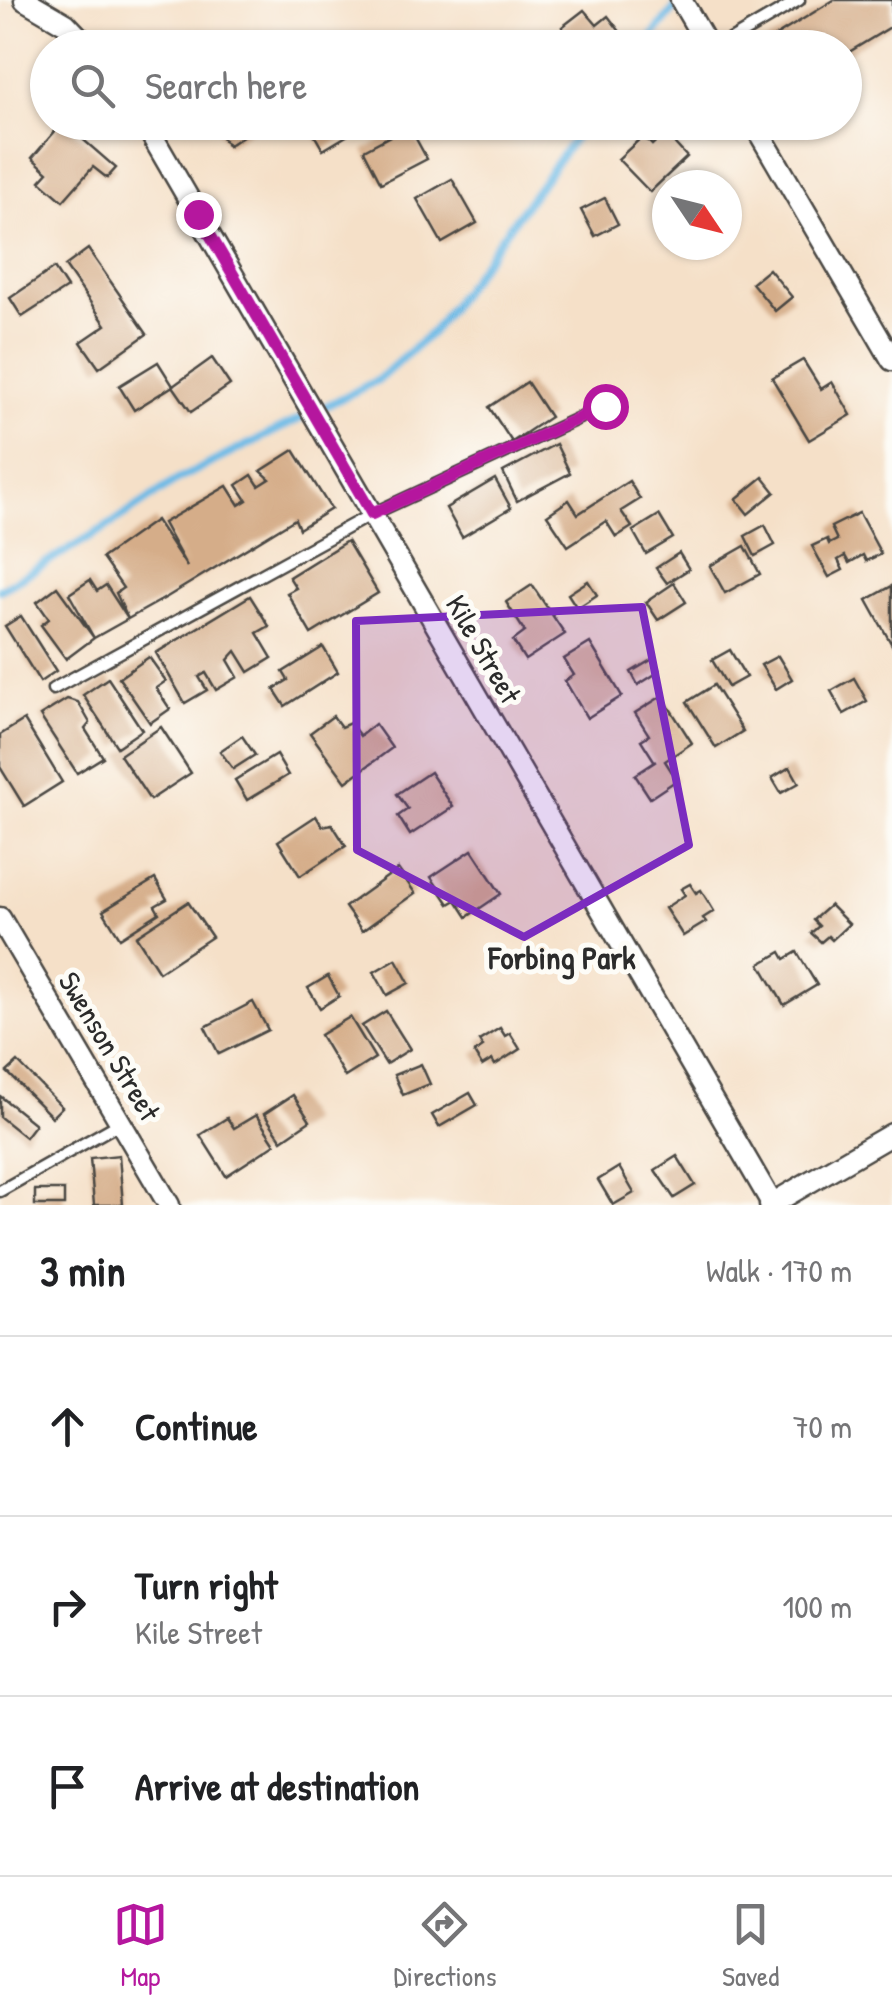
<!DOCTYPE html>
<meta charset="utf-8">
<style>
:root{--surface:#fff;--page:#f6f6f6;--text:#202124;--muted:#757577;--line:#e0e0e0;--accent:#b5179e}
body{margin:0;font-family:"Patrick Hand",sans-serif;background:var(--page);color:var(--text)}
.compass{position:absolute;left:652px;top:170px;width:90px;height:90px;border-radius:50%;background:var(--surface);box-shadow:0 2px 8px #0004;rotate:125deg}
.stop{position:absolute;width:30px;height:30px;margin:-22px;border:8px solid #b5179e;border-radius:50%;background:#fff}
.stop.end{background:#b5179e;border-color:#fff;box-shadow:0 2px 10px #0008}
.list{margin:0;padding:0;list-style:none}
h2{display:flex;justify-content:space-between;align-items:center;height:130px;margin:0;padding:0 40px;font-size:42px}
h2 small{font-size:32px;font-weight:400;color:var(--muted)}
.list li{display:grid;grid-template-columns:65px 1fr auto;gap:30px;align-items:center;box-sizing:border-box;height:180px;padding:0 40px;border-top:2px solid var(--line)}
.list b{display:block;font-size:38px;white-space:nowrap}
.list p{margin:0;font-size:32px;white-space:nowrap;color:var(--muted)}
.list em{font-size:32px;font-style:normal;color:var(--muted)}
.icon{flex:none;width:55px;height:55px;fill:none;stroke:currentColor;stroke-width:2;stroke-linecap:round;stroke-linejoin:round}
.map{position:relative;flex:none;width:892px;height:1205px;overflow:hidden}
.search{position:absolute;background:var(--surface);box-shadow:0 2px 8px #0004;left:30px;right:30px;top:30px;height:110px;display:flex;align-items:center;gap:25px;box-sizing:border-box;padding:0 35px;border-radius:55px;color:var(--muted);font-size:38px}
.sheet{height:670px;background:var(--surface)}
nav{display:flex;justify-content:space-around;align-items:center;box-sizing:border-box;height:140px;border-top:2px solid var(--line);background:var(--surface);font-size:28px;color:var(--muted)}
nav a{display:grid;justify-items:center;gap:5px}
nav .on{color:var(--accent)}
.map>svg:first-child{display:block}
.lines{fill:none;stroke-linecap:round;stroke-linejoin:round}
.stream{stroke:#6cbae6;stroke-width:8}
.building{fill:#d5ad89}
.lane-casing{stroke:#494643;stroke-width:15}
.street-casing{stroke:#494643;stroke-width:25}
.lane{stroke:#fff;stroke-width:10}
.street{stroke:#fff;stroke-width:20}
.route{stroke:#b5179e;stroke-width:12}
.marked{fill:#7b2cbf;fill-opacity:0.2;stroke:#7b2cbf;stroke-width:8;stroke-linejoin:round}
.labels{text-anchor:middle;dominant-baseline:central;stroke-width:10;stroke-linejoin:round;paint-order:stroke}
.street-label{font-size:30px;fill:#2b2b2b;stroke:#fdfcf7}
.neighbourhood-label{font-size:32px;font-weight:bold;fill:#2b2b2b;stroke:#fdfcf7}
</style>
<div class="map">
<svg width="892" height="1205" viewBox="0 0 892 1205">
<rect width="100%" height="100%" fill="#fdfcf7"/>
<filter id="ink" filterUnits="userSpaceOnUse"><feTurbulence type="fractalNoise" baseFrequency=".01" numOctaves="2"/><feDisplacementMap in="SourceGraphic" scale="20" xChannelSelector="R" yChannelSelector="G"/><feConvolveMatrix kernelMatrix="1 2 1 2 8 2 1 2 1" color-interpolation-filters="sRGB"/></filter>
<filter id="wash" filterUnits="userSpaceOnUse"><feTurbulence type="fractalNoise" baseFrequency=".0048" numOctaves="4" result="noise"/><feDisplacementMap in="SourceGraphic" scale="40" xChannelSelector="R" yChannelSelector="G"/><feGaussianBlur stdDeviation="2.25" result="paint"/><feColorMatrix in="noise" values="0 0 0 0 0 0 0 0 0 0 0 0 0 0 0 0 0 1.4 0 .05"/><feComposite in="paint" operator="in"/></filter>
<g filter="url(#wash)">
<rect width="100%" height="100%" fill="#f5e0c8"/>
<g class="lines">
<g class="stream">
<polyline points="643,48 678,4"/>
<polyline points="0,590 113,523 177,480 378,380 433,331 586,122"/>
</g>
</g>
<g id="blocks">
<g class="building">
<polygon points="834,0 892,0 892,26 844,55 844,48 756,48"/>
<polygon points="584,10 597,25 608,16 628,42 621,48 579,48 562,27"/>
<polygon points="63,122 116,168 107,178 93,167 63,201 40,181 48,172 32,158"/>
<polygon points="212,122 253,122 256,127 228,146"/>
<polygon points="307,122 361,122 363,126 323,150"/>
<polygon points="409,126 427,159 381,183 364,150"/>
<polygon points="665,133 687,157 650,192 618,159 643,136 652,145"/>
<polygon points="452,179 477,223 442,243 417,199"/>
<polygon points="605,198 618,224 595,236 581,210"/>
<polygon points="88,249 147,334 99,368 81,342 106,325 65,266"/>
<polygon points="54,268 67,288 22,317 10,298"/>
<polygon points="769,269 792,297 775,311 752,283"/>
<polygon points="212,358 230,385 191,412 173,386 134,410 119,386 158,362 173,386"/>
<polygon points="803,360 821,389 832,382 851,415 809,440 772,378"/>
<polygon points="527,382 550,417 512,442 489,407"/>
<polygon points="556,444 570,473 517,501 503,472"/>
<polygon points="294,450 331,509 299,529 295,519 167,597 94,638 66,659 41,625 49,619 37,602 57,587 94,638 69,594 90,580 97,591 106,585 128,619 116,593 123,588 102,558 156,520 187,567 163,523 227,486 239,505 247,500 237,485 252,475 259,486 270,479 261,471"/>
<polygon points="763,477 775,492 748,514 736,499"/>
<polygon points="495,479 511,508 462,537 446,508"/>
<polygon points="629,481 640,499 621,511 632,527 616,537 606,521 568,546 547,515 569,500 578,514"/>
<polygon points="859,513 881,554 866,561 863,555 849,563 845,556 838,560 843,570 829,577 812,546 827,539 829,544 837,540 831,527"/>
<polygon points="659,515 673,538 646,554 633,531"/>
<polygon points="765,525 775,545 755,556 745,536"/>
<polygon points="347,541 378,593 311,634 287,593 296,588 289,577"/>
<polygon points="745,546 760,574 725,593 710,566"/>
<polygon points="679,553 689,569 667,583 656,568"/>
<polygon points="588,581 597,595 577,608 568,594"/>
<polygon points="674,583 686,602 658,620 646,602"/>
<polygon points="532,585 565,634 525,660 513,641 525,632 506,602"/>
<polygon points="892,586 892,645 867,600"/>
<polygon points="250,596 269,626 257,633 272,658 249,672 236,651 228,660 238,677 216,690 206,673 199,677 207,690 185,703 156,653"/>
<polygon points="21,616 56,671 40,682 5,626"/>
<polygon points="590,643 622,696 587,718 565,681 574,675 564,659"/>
<polygon points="323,647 338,672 285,706 274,689 288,680 283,672"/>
<polygon points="730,650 746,677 728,687 712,660"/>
<polygon points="778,656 792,679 776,689 761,665"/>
<polygon points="149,657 166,681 156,688 170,709 150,723 119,678"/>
<polygon points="653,659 660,671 638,685 631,672"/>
<polygon points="108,678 142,730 117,747 83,695"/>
<polygon points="854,678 867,701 844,714 831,691"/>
<polygon points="714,685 743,731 716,748 687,702"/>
<polygon points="662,696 692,743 665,761 677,780 650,798 635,775 655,762 641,740 649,735 635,713"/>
<polygon points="67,699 78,702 90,723 85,729 103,757 77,773 40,716"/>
<polygon points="333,716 341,727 350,723 360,736 375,724 392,748 346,782 310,733"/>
<polygon points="24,720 62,782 24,806 0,767 0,735"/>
<polygon points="161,727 191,773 150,800 120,755"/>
<polygon points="242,736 255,755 233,769 220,751"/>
<polygon points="276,755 288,775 247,800 235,780"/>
<polygon points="790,767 799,783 781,793 772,778"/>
<polygon points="430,772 453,807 410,835 398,816 408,809 397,794"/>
<polygon points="316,816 322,826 332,824 346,846 300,876 278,841"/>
<polygon points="472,850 501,894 467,917 456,900 449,904 431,877"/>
<polygon points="398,869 415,893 362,931 345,907"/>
<polygon points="155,879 167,899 155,906 159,913 120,938 103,911"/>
<polygon points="690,884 696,893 701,890 714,911 703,918 706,922 683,936 665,908 685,895 681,889"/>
<polygon points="188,902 212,937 159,972 136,936"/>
<polygon points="830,905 849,924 832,940 828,936 821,942 811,933 819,926 813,920"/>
<polygon points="781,952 785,959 797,952 817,985 784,1005 760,964"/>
<polygon points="396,959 409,983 387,995 374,972"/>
<polygon points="328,976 339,996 320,1008 308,988"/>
<polygon points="253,1002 268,1030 219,1054 205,1027"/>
<polygon points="386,1011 410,1049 386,1064 362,1026"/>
<polygon points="350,1017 375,1058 345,1077 320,1035"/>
<polygon points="500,1028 505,1036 510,1033 520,1049 495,1065 492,1060 482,1066 474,1053 483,1047 479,1041"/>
<polygon points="18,1062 62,1107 52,1117 7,1072"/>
<polygon points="421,1064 430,1084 403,1095 394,1075"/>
<polygon points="470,1093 477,1105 439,1127 432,1115"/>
<polygon points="293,1095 310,1121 282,1140 264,1114"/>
<polygon points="0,1096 35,1124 25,1137 0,1117"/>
<polygon points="256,1115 275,1144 226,1176 200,1135 227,1118 234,1128"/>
<polygon points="119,1155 123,1205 94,1205 90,1158"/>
<polygon points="677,1156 695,1185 674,1198 655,1170"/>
<polygon points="619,1167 634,1193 613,1205 598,1180"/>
<rect x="35" y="1190" width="29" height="15"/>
</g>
</g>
</g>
<g filter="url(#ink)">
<use href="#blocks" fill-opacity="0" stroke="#494643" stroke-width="2.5"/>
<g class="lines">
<defs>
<g id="lane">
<polyline points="717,48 799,0"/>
<polyline points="53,689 372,514 605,406"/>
<polyline points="0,1191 120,1123"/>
</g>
<g id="street">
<polyline points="25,0 66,24 89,48"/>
<polyline points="681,0 709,48"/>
<polyline points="144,122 773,1205"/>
<polyline points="753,122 892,360"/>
<polyline points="0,918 169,1205"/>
<polyline points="770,1205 892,1134"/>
</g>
</defs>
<use href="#lane" class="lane-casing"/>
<use href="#street" class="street-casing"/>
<use href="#lane" class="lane"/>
<use href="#street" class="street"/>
</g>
</g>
<g class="lines" filter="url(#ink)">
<polyline class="route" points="198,214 372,514 605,406"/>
</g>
<path class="marked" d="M642 607 689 845 524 937 357 850 356 621Z"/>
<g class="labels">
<g class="street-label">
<text transform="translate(484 649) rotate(60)">Kile Street</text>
<text transform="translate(110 1046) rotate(59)">Swenson Street</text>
</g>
<g class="neighbourhood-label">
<text x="562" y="957">Forbing Park</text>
</g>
</g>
</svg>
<svg class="compass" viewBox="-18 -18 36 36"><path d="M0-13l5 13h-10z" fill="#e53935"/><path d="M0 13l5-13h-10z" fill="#757577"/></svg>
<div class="stop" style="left:605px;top:406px"></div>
<div class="stop end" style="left:198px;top:214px"></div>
<div class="search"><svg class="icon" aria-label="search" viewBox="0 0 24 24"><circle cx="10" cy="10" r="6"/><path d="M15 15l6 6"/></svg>Search here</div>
</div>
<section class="sheet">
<h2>3 min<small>Walk · 170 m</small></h2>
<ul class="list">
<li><svg class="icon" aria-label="ahead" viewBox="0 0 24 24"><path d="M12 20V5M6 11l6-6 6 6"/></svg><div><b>Continue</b></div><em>70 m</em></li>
<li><svg class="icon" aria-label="right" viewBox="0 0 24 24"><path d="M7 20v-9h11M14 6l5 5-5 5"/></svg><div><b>Turn right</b><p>Kile Street</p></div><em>100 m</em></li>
<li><svg class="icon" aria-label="arrive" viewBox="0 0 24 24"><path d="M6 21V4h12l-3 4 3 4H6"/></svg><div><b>Arrive at destination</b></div></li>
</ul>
</section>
<nav>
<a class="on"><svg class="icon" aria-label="map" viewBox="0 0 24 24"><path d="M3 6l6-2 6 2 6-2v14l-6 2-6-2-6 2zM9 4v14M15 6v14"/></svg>Map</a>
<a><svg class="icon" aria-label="directions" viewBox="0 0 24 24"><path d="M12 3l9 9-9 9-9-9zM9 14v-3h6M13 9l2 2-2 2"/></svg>Directions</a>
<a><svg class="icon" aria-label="saved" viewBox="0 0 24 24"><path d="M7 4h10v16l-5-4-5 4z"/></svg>Saved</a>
</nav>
